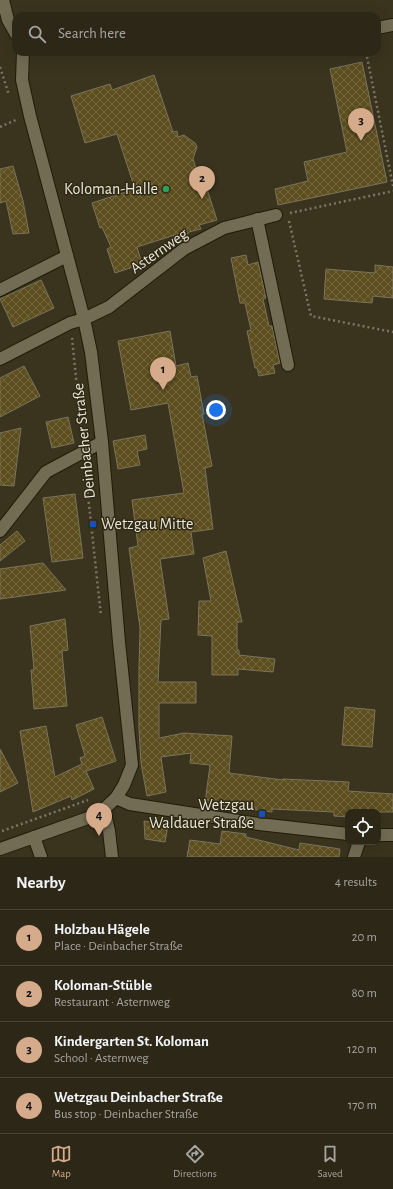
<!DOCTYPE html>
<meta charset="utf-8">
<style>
:root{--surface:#2c2716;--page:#383323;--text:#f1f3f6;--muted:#a6a5a1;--line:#484435;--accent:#d6ab8b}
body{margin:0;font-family:"Alegreya Sans",sans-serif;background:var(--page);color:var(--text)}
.controls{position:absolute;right:12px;bottom:12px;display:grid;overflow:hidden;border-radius:8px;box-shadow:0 4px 16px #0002}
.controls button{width:36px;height:36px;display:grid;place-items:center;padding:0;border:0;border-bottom:1px solid var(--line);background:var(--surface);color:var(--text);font:20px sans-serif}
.you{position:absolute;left:216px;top:410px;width:14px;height:14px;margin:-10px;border:3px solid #fff;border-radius:50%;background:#1a73e8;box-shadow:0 0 0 6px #1a73e833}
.badge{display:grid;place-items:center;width:26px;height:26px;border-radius:50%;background:var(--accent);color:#111;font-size:13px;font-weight:700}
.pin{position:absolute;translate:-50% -33px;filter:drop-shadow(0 1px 2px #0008)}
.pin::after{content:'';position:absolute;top:21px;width:14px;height:12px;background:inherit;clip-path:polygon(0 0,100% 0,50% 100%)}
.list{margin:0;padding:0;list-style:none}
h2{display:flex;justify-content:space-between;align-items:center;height:52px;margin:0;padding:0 16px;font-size:17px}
h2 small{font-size:13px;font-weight:400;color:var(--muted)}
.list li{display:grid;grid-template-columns:26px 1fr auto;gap:12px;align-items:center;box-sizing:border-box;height:56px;padding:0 16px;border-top:1px solid var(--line)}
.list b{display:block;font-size:15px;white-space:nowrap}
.list p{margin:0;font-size:13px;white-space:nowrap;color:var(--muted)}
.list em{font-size:13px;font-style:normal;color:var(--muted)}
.icon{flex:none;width:22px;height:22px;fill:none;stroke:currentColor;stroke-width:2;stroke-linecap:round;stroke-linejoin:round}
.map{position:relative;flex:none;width:393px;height:857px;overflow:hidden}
.search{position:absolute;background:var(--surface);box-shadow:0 4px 16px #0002;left:12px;right:12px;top:12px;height:44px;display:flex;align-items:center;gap:10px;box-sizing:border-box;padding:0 14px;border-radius:12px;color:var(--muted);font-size:15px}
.sheet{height:276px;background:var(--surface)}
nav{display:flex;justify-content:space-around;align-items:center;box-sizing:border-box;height:56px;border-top:1px solid var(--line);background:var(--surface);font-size:11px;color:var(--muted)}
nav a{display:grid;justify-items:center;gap:2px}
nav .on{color:var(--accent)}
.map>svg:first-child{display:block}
.building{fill:url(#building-cross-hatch);stroke:#7b745c}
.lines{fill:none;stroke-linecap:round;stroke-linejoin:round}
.minor-casing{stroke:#211b06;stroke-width:14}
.path{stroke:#7c7764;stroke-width:2.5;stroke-dasharray:2 3;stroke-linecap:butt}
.minor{stroke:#736c54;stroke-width:12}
.leisure-dot{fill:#2e9e5b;stroke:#302a14;stroke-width:1.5}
.transit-dot{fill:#1a4fb4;stroke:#302a14;stroke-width:1.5}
.labels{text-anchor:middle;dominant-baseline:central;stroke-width:3;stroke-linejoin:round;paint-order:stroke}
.poi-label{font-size:16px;fill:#ebe7da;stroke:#302a14;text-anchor:end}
.street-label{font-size:16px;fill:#ebe7da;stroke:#302a14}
</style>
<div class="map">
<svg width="393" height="857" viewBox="0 0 393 857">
<defs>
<pattern id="building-cross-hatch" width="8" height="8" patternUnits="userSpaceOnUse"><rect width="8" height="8" fill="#5c4e1f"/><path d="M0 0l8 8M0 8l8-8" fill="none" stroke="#74683f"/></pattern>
</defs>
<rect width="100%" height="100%" fill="#3a341e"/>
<g class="building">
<polygon points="362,62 387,182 278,205 275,189 308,181 304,162 347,152 330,69"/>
<polygon points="154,75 173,132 177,131 178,137 184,135 195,143 197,147 193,159 202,187 206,186 217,220 199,225 201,229 189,232 185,237 181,233 137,247 142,264 115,273 107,249 111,247 102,227 100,228 92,203 135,189 117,134 85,143 71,96 110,84 112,90"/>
<polygon points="13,166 23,201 29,233 13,234 6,201 0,203 0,169"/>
<polygon points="246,255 248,265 258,262 266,298 263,299 269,326 272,326 280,363 273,365 275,373 259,376 257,368 255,368 247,331 251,330 245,303 240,303 231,258"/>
<polygon points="375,265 393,267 393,298 373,296 372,303 324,299 326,269 375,273"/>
<polygon points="41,280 54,308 13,327 0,299"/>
<polygon points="170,331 176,366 188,363 191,377 197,376 204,414 202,414 212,466 205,468 213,529 191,532 194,554 160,559 169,619 161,620 158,682 196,682 196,703 159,703 159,738 184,733 232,736 229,773 283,780 283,779 349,782 348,791 393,794 393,812 348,812 348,817 334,816 334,812 272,809 272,812 205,803 210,765 190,763 191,753 161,757 166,792 147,796 141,763 139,728 139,667 140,628 129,548 138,546 132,500 184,493 168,403 131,410 118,341"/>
<polygon points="24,366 40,396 0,417 0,378"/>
<polygon points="68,417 74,443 52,448 46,422"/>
<polygon points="21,428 14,486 0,485 0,433"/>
<polygon points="145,435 147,449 137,451 140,465 118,469 113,441"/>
<polygon points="75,494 83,558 52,562 43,498"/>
<polygon points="17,531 25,541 0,561 0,545"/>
<polygon points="226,551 242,622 237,622 237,650 239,650 239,655 275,659 273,672 238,669 238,675 212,675 212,636 198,635 199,601 211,601 203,558"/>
<polygon points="43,563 66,590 0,599 0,569"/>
<polygon points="65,619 68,650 62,651 67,706 34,709 31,670 34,670 30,626"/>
<polygon points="345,707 375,710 372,747 342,745"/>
<polygon points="102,717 116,761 86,771 94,789 72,800 71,796 33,812 20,731 46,726 55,777 82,764 80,758 85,756 76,725"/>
<polygon points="0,749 18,783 0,792"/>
<polygon points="144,821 168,825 165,842 145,839"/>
<polygon points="222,831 246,834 246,837 299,850 300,843 340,849 339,857 187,857 190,840 220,844"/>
</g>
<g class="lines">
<defs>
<g id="minor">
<polyline points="3,0 8,20 16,34"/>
<polyline points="377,28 393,25"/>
<polyline points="257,219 288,365"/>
<polyline points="0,290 67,256"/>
<polyline points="0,359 70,323 84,319 109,307 184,249 224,228 276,215"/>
<polyline points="0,531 46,472 102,442"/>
<polyline points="116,798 130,804 259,824 348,834"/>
<polyline points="104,809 109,831 112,857"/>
<polyline points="378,835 393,835"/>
<polyline points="34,837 41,857"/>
<polyline points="0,849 88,818 104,809 116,798 124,785 132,765 119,642 102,442 91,352 84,319 30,116 22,80 23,52"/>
<polyline points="354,857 359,842"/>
</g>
</defs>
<use href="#minor" class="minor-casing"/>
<g class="path">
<polyline points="366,52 393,186"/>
<polyline points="0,67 9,95"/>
<polyline points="0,127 18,119"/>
<polyline points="290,213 393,191"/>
<polyline points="289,221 311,316 393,332"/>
<polyline points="72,338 82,437"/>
<polyline points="85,467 101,616"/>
<polyline points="2,831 88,800"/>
</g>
<use href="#minor" class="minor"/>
</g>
<circle class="leisure-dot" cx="166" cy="189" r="4"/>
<g class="transit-dot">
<rect x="89" y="520" width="8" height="8" rx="2"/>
<rect x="258" y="810" width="8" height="8" rx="2"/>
</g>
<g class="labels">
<g class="poi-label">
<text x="158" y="189">Koloman-Halle</text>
<text x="101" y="524" text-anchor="start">Wetzgau Mitte</text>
<text x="254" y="805">Wetzgau<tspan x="254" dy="18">Waldauer Straße</tspan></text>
</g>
<g class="street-label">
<text transform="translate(159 251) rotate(-35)">Asternweg</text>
<text transform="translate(84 441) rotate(-96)">Deinbacher Straße</text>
</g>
</g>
</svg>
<div class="controls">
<button><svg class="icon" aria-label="locate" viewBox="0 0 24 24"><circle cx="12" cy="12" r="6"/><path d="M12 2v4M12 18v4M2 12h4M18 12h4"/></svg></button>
</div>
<div class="you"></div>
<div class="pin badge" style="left:163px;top:390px">1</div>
<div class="pin badge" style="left:202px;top:199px">2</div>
<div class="pin badge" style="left:361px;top:141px">3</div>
<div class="pin badge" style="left:99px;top:836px">4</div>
<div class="search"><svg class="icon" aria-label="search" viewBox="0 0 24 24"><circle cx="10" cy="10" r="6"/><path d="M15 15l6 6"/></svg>Search here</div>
</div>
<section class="sheet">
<h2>Nearby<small>4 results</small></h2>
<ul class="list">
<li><span class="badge">1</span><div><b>Holzbau Hägele</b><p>Place · Deinbacher Straße</p></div><em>20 m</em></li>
<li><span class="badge">2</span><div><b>Koloman-Stüble</b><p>Restaurant · Asternweg</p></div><em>80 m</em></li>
<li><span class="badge">3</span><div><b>Kindergarten St. Koloman</b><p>School · Asternweg</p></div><em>120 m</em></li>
<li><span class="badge">4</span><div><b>Wetzgau Deinbacher Straße</b><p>Bus stop · Deinbacher Straße</p></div><em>170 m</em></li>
</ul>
</section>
<nav>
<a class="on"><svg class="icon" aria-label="map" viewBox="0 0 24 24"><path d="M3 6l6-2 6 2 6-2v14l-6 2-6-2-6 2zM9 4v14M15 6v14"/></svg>Map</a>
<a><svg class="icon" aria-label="directions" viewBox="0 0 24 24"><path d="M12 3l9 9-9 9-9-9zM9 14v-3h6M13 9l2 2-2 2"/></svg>Directions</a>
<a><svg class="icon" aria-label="saved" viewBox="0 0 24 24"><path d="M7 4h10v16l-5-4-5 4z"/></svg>Saved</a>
</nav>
